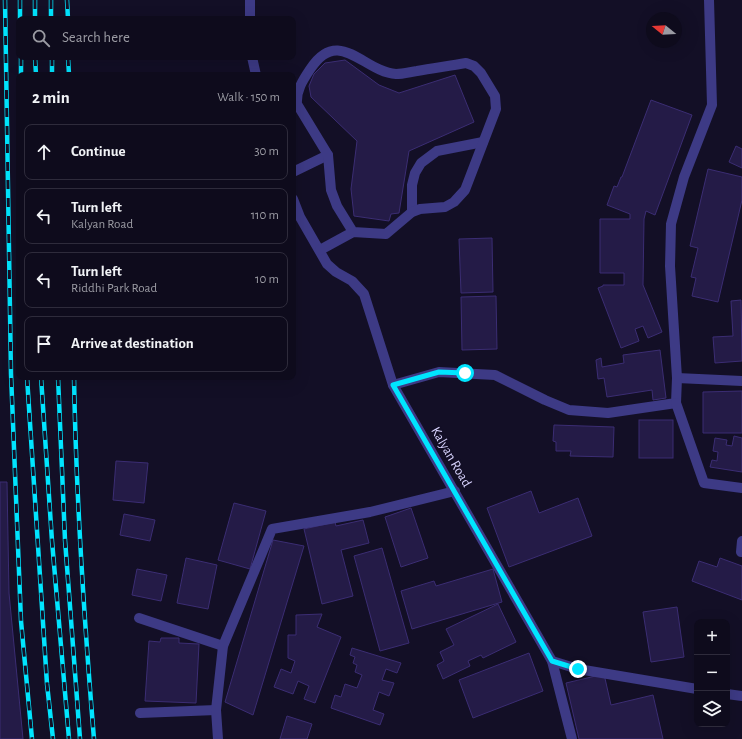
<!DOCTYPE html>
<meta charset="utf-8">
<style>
:root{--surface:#0e0b1c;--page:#171425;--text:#f1f3f6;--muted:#9b9ba3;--line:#2e2b3b}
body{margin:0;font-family:"Alegreya Sans",sans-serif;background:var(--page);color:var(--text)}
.controls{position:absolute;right:12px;bottom:12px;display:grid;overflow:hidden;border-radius:8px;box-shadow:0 4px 16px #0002}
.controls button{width:36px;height:36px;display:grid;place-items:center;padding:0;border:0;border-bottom:1px solid var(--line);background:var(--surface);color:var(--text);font:20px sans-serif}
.compass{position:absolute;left:646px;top:12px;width:36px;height:36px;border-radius:50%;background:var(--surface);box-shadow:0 4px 16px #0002;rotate:288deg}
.stop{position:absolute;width:12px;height:12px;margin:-9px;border:3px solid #00e5ff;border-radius:50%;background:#fff}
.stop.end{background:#00e5ff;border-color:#fff;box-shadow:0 1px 4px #0008}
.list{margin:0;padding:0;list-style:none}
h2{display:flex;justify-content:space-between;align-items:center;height:52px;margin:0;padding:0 16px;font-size:17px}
h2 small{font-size:13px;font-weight:400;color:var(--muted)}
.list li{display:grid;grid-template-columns:26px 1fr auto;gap:12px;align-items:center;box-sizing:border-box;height:56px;margin:0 8px 8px;padding:0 8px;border:1px solid var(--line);border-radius:8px}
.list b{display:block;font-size:15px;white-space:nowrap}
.list p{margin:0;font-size:13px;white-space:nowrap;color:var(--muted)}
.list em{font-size:13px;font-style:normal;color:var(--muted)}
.icon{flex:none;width:22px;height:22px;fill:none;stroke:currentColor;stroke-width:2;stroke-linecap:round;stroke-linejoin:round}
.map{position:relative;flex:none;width:742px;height:739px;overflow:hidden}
.search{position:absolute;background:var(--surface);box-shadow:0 4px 16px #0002;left:16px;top:16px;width:280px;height:44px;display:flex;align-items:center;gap:10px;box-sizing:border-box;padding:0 14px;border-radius:8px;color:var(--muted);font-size:15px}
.panel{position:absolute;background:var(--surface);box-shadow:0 4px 16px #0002;left:16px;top:72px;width:280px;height:308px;border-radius:8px}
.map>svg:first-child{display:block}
.building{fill:#241b47;stroke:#3b2d73}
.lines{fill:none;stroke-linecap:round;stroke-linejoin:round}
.minor{stroke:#3d3a85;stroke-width:10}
.rail-casing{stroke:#00e5ff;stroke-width:4.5}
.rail{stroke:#130f26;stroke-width:3;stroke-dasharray:9;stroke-linecap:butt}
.route{stroke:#00e5ff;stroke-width:5}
.labels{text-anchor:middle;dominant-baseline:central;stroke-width:3.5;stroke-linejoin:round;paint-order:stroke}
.street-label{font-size:14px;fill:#d9d4ff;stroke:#130f26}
</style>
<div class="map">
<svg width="742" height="739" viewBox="0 0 742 739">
<rect width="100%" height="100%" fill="#130f26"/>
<g class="building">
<polygon points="345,60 379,85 399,93 455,75 474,122 409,151 399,213 391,214 389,221 354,216 351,189 357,141 311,97 309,86 314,74 325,63"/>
<polygon points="651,100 692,115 655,215 646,211 644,219 643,285 662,332 648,338 643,326 635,329 639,341 621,348 598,288 603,286 603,285 624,285 624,273 600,273 600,219 630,219 630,214 607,205 614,186 617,187 621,177 622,177"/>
<polygon points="736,146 742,149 742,168 729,162"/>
<polygon points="708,169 742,177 742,200 718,302 692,296 696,278 691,277 698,248 690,246"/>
<polygon points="492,238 493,292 461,293 459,239"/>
<polygon points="496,296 497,349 462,350 461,297"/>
<polygon points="741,300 742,361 715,363 713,337 733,336 731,301"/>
<polygon points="660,350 666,398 653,400 652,390 607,397 604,378 598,379 596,360 601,358 602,367 624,363 623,355"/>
<polygon points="742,391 742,433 703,433 703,392"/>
<rect x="639" y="420" width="34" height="38"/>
<polygon points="554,425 614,427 613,457 570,456 571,451 556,451 556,442 553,441"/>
<polygon points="734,436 742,438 742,472 710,467 712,460 717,461 718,452 713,451 715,438 727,440 726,445 732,446"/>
<polygon points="116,461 148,463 144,503 113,500"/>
<polygon points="0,482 7,482 9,593 23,739 0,739"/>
<polygon points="531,491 539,513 578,498 592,536 509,567 487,508"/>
<polygon points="234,503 266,511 250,569 218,560"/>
<polygon points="411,508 428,558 401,567 385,517"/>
<polygon points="124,514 155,520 150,541 120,535"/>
<polygon points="363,520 369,543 341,550 353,596 322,604 304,529 335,522 336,526"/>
<polygon points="273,540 304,546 253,715 225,702"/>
<polygon points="382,548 409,643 380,651 354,556"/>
<polygon points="186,558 217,565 208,609 177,603"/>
<polygon points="720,558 742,566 742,600 692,581 699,561 717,567"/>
<polygon points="137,569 167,575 161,601 132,595"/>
<polygon points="493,569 502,602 412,629 401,591 434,581 436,586"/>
<polygon points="498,604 516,642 483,658 481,655 468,661 470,666 443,679 437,665 444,661 440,652 454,645 446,629"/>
<polygon points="677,607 684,657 651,662 643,612"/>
<polygon points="322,614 317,627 341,637 315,703 304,699 309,686 298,681 293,694 274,687 281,669 291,673 295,661 288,658 288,635 296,635 296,615"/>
<polygon points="161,638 179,638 179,643 199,644 196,703 145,701 149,641 160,642"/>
<polygon points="352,648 401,663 397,673 386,669 382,680 394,683 389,696 379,692 373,710 384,714 380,725 331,708 335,695 341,697 345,684 357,688 362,675 355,672 357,665 353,663 355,657 350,655"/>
<polygon points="529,653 543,691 473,718 459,680"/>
<polygon points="604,674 611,705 653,695 663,739 579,739 566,683"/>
<polygon points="287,716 312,724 307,739 280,739"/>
</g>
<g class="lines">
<g class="minor">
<polyline points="250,0 250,19"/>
<polyline points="252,57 256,75"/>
<polyline points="293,172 328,155"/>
<polyline points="293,199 300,217 327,264 336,272 352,281 364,294 393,385 552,661 572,739"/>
<polyline points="412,212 412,185 415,173 421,163 437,151 483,142"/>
<path d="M320 250 353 232 386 234 412 212 420 209 445 207 454 202 465 190 496 109 495 96 481 73 474 66 466 63C450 66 433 68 417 71 410 72 403 74 396 74 364 72 339 26 311 68 303 80 296 90 297 104L328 155 331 190 337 206 353 232"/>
<polyline points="677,378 742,381"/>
<polyline points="393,385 439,372 495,375 545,400 569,410 608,413 676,403 677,378 670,266 671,224 684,177 712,105 709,0"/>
<polyline points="676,403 704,483 742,488"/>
<polyline points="742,541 741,552 742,552"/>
<polyline points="139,618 223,646"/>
<polyline points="552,661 578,669 697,689"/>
<polyline points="727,694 742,696"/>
<polyline points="140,713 216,710"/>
<polyline points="218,739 216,710 223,646 272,529 370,512 455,491"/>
</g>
<defs>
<g id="rail">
<polyline points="5,0 11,374 21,621 32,739"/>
<polyline points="20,0 20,19"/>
<polyline points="35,0 35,19"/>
<polyline points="51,0 51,19"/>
<polyline points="67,0 68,19"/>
<polyline points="21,57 21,75"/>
<polyline points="35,57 36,75"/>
<polyline points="52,57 52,75"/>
<polyline points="68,57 69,75"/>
<polyline points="27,377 47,684 53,739"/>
<polyline points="41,377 52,541 69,739"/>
<polyline points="58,377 65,540 80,739"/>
<path d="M74 377C76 498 84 618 94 739"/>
</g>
</defs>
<use href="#rail" class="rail-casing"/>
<use href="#rail" class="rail"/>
</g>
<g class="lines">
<polyline class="route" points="465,373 439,372 393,385 552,661 578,669"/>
</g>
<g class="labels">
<g class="street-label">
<text transform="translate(451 457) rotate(60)">Kalyan Road</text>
</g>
</g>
</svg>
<div class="controls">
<button>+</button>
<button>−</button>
<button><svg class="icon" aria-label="layers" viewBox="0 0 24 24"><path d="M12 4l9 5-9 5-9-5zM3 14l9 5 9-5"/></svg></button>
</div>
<svg class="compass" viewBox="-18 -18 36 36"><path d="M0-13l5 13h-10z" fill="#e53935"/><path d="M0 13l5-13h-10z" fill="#9b9ba3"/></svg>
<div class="stop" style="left:465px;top:373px"></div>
<div class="stop end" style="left:578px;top:669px"></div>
<div class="search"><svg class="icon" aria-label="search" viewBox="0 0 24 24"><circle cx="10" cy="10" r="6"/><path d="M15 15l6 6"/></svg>Search here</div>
<section class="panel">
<h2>2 min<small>Walk · 150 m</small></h2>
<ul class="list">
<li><svg class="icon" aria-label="ahead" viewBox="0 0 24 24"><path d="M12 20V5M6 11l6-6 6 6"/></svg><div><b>Continue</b></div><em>30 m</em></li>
<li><svg class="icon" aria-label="left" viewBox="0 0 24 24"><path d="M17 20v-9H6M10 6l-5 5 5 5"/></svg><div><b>Turn left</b><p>Kalyan Road</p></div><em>110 m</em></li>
<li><svg class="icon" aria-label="left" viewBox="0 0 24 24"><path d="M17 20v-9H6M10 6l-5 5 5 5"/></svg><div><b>Turn left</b><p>Riddhi Park Road</p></div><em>10 m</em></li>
<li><svg class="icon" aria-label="arrive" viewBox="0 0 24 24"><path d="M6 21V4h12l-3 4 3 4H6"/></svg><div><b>Arrive at destination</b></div></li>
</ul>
</section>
</div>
